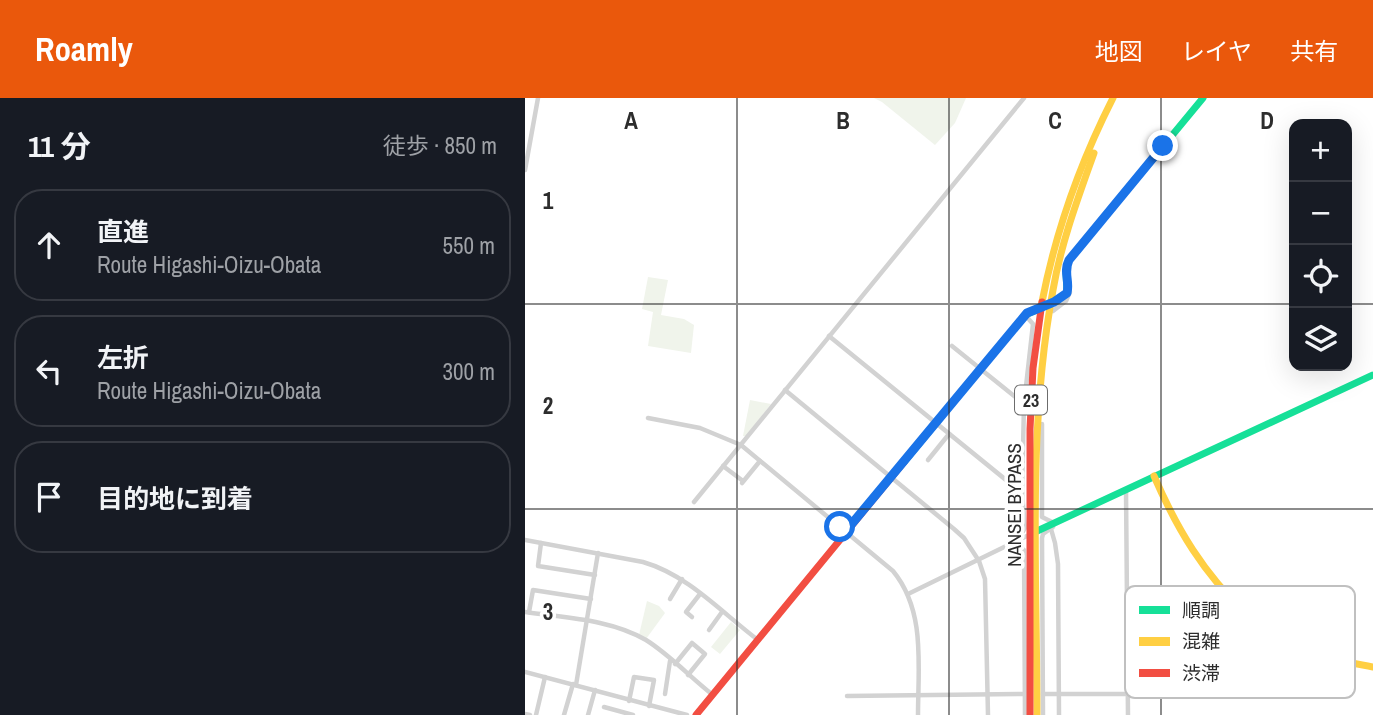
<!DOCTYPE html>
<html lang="ja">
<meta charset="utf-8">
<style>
:root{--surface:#171b24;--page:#20242c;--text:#f1f3f6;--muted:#9ea1a6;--line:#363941;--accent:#ea580c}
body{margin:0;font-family:"Archivo Narrow","Noto Sans JP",sans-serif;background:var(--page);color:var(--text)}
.controls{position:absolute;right:21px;top:21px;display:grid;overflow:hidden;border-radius:14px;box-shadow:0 7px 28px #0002}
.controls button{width:63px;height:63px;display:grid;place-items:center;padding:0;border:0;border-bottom:2px solid var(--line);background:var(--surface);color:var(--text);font:35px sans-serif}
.stop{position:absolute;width:21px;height:21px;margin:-16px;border:5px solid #1a73e8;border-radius:50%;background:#fff}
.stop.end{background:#1a73e8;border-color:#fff;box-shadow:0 2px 7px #0008}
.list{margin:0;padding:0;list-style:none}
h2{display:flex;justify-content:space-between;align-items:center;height:91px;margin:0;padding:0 28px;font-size:30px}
h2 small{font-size:23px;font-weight:400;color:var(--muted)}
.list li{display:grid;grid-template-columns:46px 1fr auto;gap:21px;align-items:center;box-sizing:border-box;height:112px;margin:0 14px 14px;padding:0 14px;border:2px solid var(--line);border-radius:28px}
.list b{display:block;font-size:26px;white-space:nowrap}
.list p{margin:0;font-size:23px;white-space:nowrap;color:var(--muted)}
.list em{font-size:23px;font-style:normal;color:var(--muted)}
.icon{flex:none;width:38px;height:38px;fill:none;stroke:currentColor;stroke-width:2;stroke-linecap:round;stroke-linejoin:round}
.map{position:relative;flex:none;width:848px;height:617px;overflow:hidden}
header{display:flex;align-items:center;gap:42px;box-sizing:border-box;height:98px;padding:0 35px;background:var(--accent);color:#fff}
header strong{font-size:33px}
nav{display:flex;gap:38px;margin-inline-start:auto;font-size:24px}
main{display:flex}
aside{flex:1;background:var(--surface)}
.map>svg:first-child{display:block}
.green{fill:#f0f4eb}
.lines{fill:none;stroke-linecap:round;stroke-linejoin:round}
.street{stroke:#d2d2d2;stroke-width:4.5}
.fast{stroke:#16e098;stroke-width:7}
.slow{stroke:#ffcf43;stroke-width:7}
.jam{stroke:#f24e42;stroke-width:7}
.route{stroke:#1a73e8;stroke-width:9}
.grid{fill:none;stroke:#2d2d2d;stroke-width:2;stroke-opacity:0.55}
.labels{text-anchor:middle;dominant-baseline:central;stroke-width:7;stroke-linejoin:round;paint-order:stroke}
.shield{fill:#fff;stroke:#6c6c6c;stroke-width:2}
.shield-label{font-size:18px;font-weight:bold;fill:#2d2d2d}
.street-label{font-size:19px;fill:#2d2d2d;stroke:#fff}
.key{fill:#fff;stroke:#c0c0c0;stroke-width:2}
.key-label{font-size:19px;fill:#2d2d2d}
.grid-label{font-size:23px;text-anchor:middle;font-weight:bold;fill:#2d2d2d;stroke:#fff;stroke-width:7;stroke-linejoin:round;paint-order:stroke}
</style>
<header>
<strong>Roamly</strong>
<nav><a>地図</a><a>レイヤ</a><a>共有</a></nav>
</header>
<main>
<aside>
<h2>11 分<small>徒歩 · 850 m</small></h2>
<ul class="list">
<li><svg class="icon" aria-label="ahead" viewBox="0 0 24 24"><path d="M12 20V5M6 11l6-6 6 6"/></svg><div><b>直進</b><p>Route Higashi-Oizu-Obata</p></div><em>550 m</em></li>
<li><svg class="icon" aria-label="left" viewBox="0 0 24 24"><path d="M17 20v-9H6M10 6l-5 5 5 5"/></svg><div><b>左折</b><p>Route Higashi-Oizu-Obata</p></div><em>300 m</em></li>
<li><svg class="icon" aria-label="arrive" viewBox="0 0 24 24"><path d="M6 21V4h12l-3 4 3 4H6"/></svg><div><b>目的地に到着</b></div></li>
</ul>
</aside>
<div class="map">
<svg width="848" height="617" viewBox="0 0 848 617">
<rect width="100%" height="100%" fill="#fff"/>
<g class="green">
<polygon points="349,0 441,0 430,25 410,47 357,4"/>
<polygon points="123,179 143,182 136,217 159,221 169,227 166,255 123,248 128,214 117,211"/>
<polygon points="225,302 246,306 221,338 218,338"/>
<polygon points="122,503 134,508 140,515 121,541 114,537"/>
<polygon points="206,524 215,532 195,556 186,549"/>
</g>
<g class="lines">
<g class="street">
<polyline points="0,72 13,0"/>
<polyline points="528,213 541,203 545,194 543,190"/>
<polyline points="304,238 497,395"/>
<polyline points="427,248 499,306"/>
<polyline points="260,292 429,431 439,440 454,463 460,481 463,617"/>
<path d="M123 320 175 330 216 347 368 473C401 513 393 568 393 617"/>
<polyline points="517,326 517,419 529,425 528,429 518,436 517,440 518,617"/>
<polyline points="403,362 424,336"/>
<polyline points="198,368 218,383"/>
<polyline points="217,385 235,363"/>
<polyline points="601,392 603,617"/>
<polyline points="169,404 499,0"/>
<polyline points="526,431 530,445 533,466 534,617"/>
<path d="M0 442 118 464C163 477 196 514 233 542"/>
<polyline points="491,444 500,430 497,395 499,306 508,226 500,217"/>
<polyline points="491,444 499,452 500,617"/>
<polyline points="16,445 13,468 70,477"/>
<polyline points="383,496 504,437"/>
<polyline points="145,501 157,481"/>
<path d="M0 514C40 520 85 521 121 542 145 557 166 580 188 597"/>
<polyline points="4,514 8,492 66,501"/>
<polyline points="167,519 161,514 175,496"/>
<polyline points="184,532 197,514"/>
<polyline points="150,566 167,545 180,556 163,577"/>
<polyline points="0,574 162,617"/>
<polyline points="51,587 73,455"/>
<polyline points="140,596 145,563"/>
<polyline points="518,596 649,596"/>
<polyline points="322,598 500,596"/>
<polyline points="104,603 109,579 129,582 124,608"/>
<polyline points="79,609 108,617"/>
<polyline points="0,616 5,617"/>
<polyline points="11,617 20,579"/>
<polyline points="39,617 48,586"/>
<polyline points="63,617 70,592"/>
</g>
<g class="fast">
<polyline points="379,364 500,217 532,203 542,195 541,173 544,162 678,0"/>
<polyline points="510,434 848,277"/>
</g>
<g class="slow">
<path d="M517 204C531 132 555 65 588 0"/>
<path d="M629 378C653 433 678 474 721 516 734 529 747 542 764 549 790 561 820 563 848 569"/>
<path d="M512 617C512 476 502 332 528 192 536 145 553 100 569 55"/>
</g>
<g class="jam">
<polyline points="171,617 379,364"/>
<polyline points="505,617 505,331 508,270 517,204"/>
</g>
</g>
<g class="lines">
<path class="route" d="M315 429 320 434 502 215 529 204 542 195C545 183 538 174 544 162L638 48"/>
</g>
<path class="grid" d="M212 0V617M424 0V617M636 0V617M0 206H769M822 206H848M0 411H848"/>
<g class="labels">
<rect class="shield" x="490" y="287.5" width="32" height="29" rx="5"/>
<g class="shield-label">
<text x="506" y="302">23</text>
</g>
<g class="street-label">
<text transform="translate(489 407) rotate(-90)">NANSEI BYPASS</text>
</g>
</g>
<rect x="600" y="488" width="230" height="112" rx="10" class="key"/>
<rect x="614" y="508" width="31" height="8" fill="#16e098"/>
<rect x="614" y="539" width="31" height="9" fill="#ffcf43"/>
<rect x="614" y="571" width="31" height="8" fill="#f24e42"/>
<g class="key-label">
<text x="657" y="519">順調</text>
<text x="657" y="550">混雑</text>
<text x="657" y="582">渋滞</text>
</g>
<g class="grid-label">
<text x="106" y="31">A</text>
<text x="318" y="31">B</text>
<text x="530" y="31">C</text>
<text x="742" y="31">D</text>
<text x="23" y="111">1</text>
<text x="23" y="316">2</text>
<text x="23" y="522">3</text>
</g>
</svg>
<div class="controls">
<button>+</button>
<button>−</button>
<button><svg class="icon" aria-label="locate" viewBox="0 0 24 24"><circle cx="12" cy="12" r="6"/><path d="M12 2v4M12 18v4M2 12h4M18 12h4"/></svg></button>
<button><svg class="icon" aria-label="layers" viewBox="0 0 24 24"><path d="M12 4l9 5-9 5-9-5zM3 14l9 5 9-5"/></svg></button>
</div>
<div class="stop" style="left:315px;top:429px"></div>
<div class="stop end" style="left:638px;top:48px"></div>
</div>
</main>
